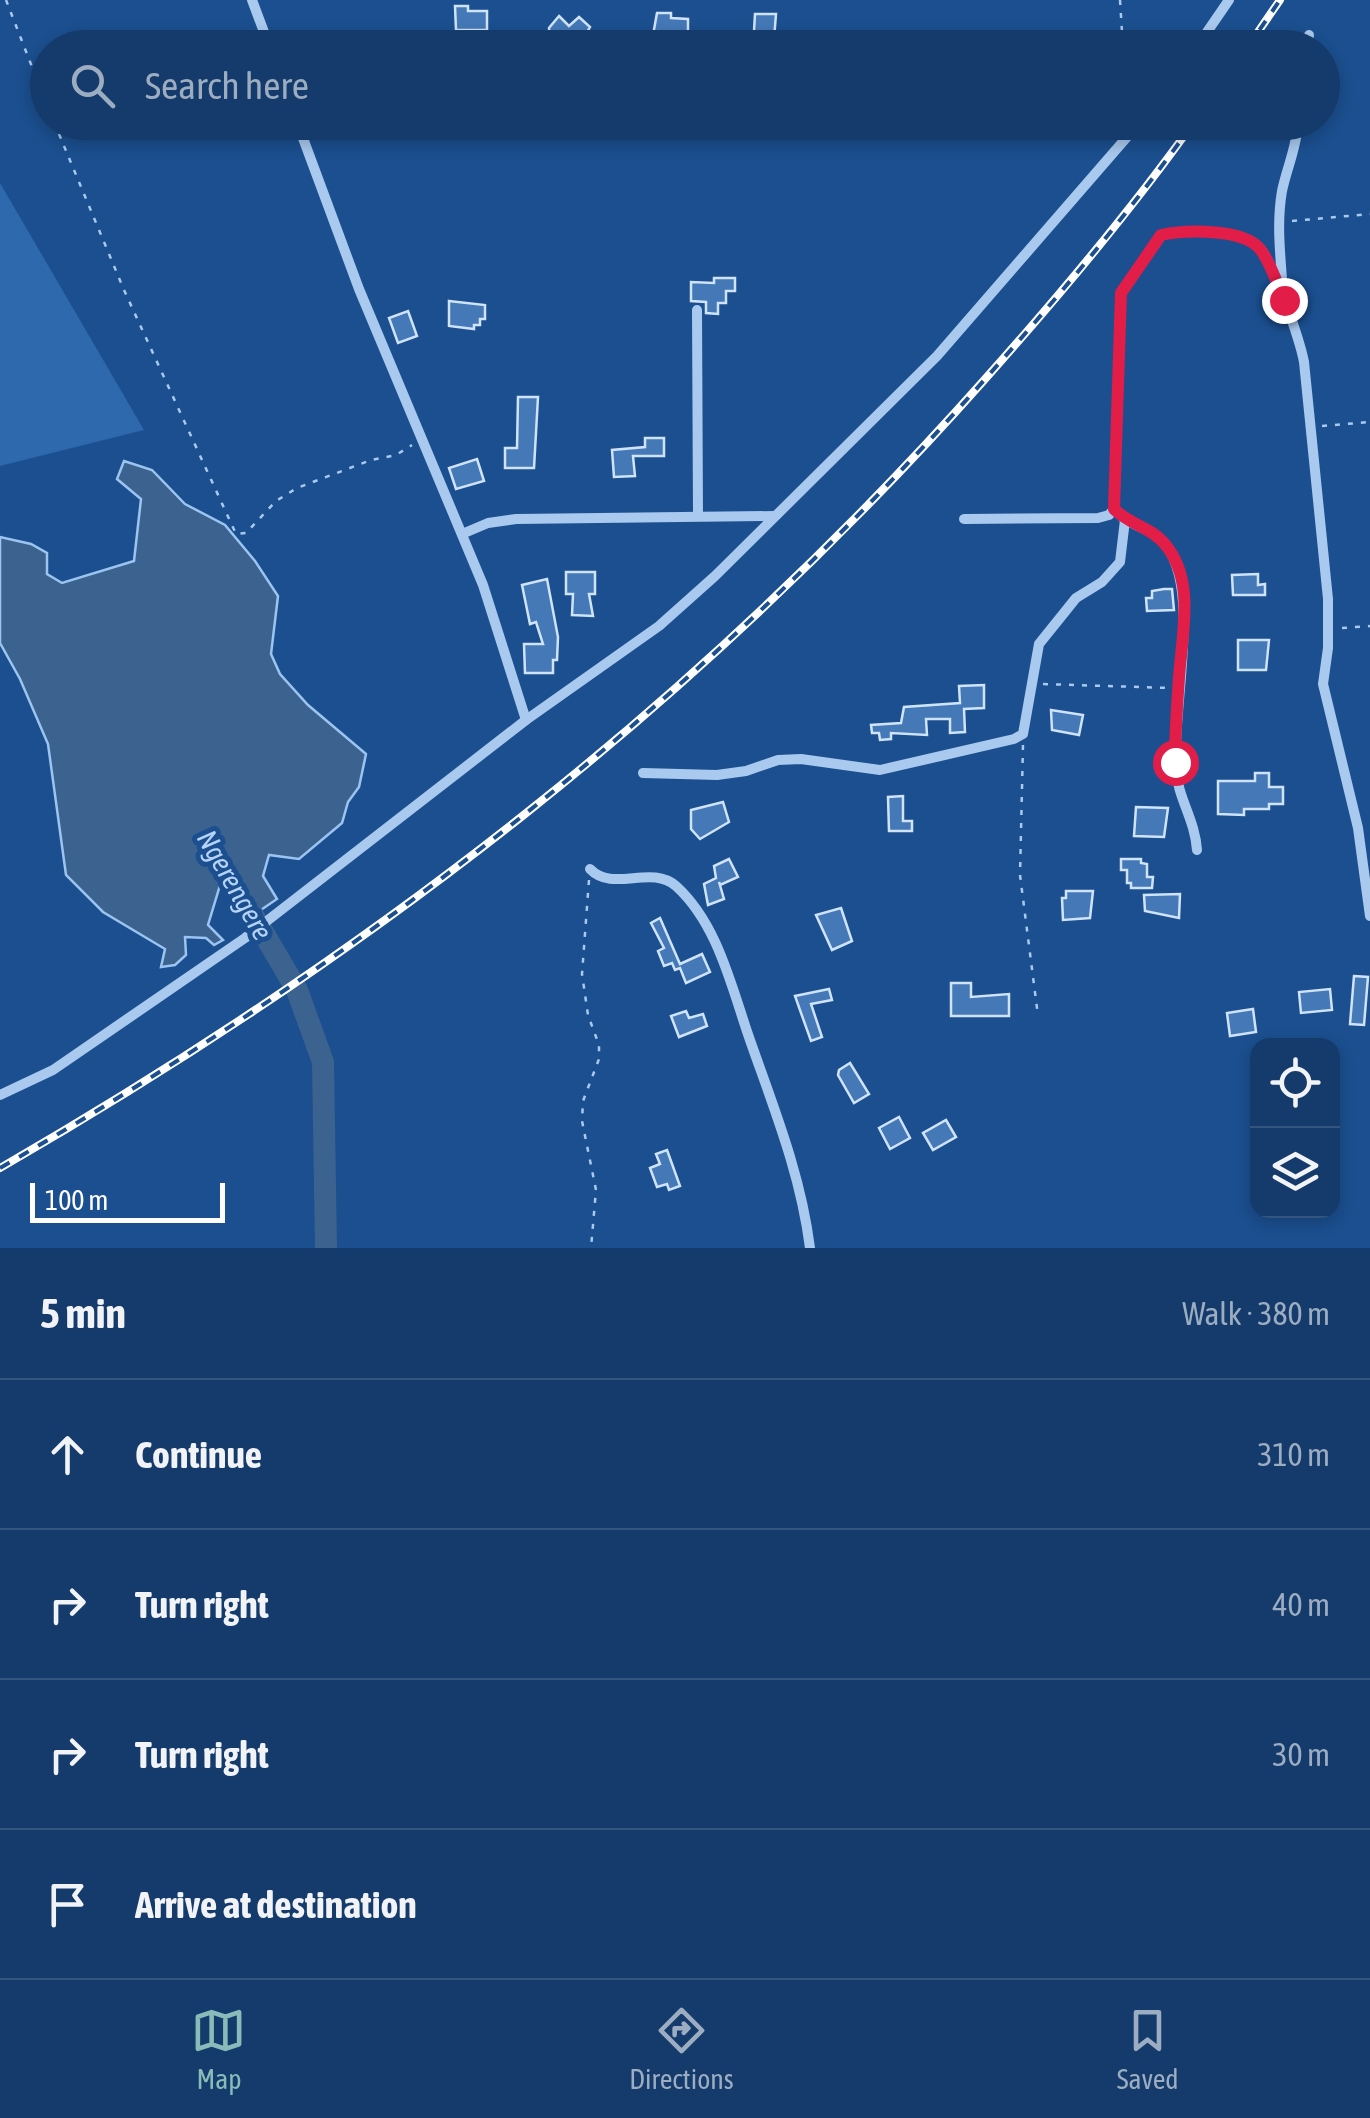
<!DOCTYPE html>
<meta charset="utf-8">
<style>
:root{--surface:#143b6b;--page:#214673;--text:#f1f3f6;--muted:#9dadc1;--line:#33557e;--accent:#8bbbb9}
body{margin:0;font-family:"Asap Condensed",sans-serif;background:var(--page);color:var(--text)}
.controls{position:absolute;right:30px;bottom:30px;display:grid;overflow:hidden;border-radius:20px;box-shadow:0 5px 15px #0003}
.controls button{width:90px;height:90px;display:grid;place-items:center;padding:0;border:0;border-bottom:2px solid var(--line);background:var(--surface);color:var(--text);font:50px sans-serif}
.scale{position:absolute;left:30px;bottom:25px;width:195px;box-sizing:border-box;padding-left:10px;border:5px solid #fff;border-top:0;font-size:28px;line-height:35px;white-space:nowrap;color:#fff;-webkit-text-stroke:8px #1b4f8f;paint-order:stroke}
.stop{position:absolute;width:30px;height:30px;margin:-22px;border:8px solid #e11d48;border-radius:50%;background:#fff}
.stop.end{background:#e11d48;border-color:#fff;box-shadow:0 2px 10px #0008}
.list{margin:0;padding:0;list-style:none}
h2{display:flex;justify-content:space-between;align-items:center;height:130px;margin:0;padding:0 40px;font-size:42px}
h2 small{font-size:32px;font-weight:400;color:var(--muted)}
.list li{display:grid;grid-template-columns:65px 1fr auto;gap:30px;align-items:center;box-sizing:border-box;height:150px;padding:0 40px;border-top:2px solid var(--line)}
.list b{display:block;font-size:38px;white-space:nowrap}
.list em{font-size:32px;font-style:normal;color:var(--muted)}
.icon{flex:none;width:55px;height:55px;fill:none;stroke:currentColor;stroke-width:2;stroke-linecap:round;stroke-linejoin:round}
.map{position:relative;flex:none;width:1370px;height:1248px;overflow:hidden}
.search{position:absolute;background:var(--surface);box-shadow:0 5px 15px #0003;left:30px;right:30px;top:30px;height:110px;display:flex;align-items:center;gap:25px;box-sizing:border-box;padding:0 35px;border-radius:55px;color:var(--muted);font-size:38px}
.sheet{height:730px;background:var(--surface)}
nav{display:flex;justify-content:space-around;align-items:center;box-sizing:border-box;height:140px;border-top:2px solid var(--line);background:var(--surface);font-size:28px;color:var(--muted)}
nav a{display:grid;justify-items:center;gap:5px}
nav .on{color:var(--accent)}
.map>svg:first-child{display:block}
.green{fill:#2e69ad}
.water{fill:#3c6290;stroke:#9cc4f0;stroke-width:2.5}
.lines{fill:none;stroke-linecap:round;stroke-linejoin:round}
.river{stroke:#3c6290;stroke-width:22}
.building{fill:#4478b7;stroke:#cfe3fa;stroke-width:2.5}
.path{stroke:#a9c9ee;stroke-width:2.5;stroke-dasharray:5 8;stroke-linecap:butt}
.minor{stroke:#a9c9ee;stroke-width:10}
.rail-casing{stroke:#fff;stroke-width:8}
.rail{stroke:#1b4f8f;stroke-width:4;stroke-dasharray:11;stroke-linecap:butt}
.route{stroke:#e11d48;stroke-width:12}
.labels{text-anchor:middle;dominant-baseline:central;stroke-width:10;stroke-linejoin:round;paint-order:stroke}
.water-label{font-size:28px;font-style:italic;fill:#b5d3f5;stroke:#1b4f8f}
</style>
<div class="map">
<svg width="1370" height="1248" viewBox="0 0 1370 1248">
<rect width="100%" height="100%" fill="#1b4f8f"/>
<polygon class="green" points="0,183 144,430 0,466"/>
<polygon class="water" points="124,461 152,470 185,504 225,525 255,561 278,596 271,654 280,674 308,705 366,754 359,787 348,802 342,823 299,859 269,855 263,876 277,899 255,914 238,884 221,882 208,925 223,940 214,945 206,938 185,937 186,955 175,965 161,967 165,949 103,912 66,875 48,744 20,679 0,643 0,537 31,544 47,553 47,574 62,583 134,561 141,499 117,479"/>
<g class="lines">
<polyline class="river" points="220,859 297,990 323,1062 326,1248"/>
</g>
<g class="building">
<polygon points="455,6 468,6 468,11 487,11 487,30 456,30"/>
<polygon points="657,13 671,13 671,18 688,19 688,37 681,37 681,43 674,45 656,45 657,35 653,35"/>
<polygon points="755,14 776,14 774,39 765,38 764,48 753,48"/>
<polygon points="559,16 569,26 579,17 590,27 582,41 577,38 576,47 550,46 549,28"/>
<polygon points="714,278 735,278 735,291 726,291 726,303 718,303 718,314 706,313 706,302 691,301 691,282 714,283"/>
<polygon points="449,301 485,305 485,319 480,319 480,325 474,325 474,329 449,326"/>
<polygon points="408,311 417,336 398,343 389,318"/>
<polygon points="518,397 538,397 534,468 505,468 505,448 517,448"/>
<polygon points="645,438 664,438 664,456 633,456 635,476 614,477 612,450 645,447"/>
<polygon points="477,459 484,481 456,489 449,468"/>
<polygon points="566,572 595,572 595,594 589,594 593,616 572,615 573,594 566,594"/>
<polygon points="1258,574 1258,585 1265,584 1265,595 1233,595 1232,575"/>
<polygon points="547,579 558,637 557,660 553,660 553,673 525,673 524,644 543,644 536,622 530,624 522,585"/>
<polygon points="1164,589 1172,589 1174,610 1147,611 1146,598 1152,598 1152,591"/>
<polygon points="1238,640 1269,640 1266,670 1238,670"/>
<polygon points="984,685 984,708 964,709 965,732 950,733 950,719 926,719 927,735 891,733 891,739 880,740 879,733 872,733 871,725 901,723 904,707 960,703 959,686"/>
<polygon points="1051,710 1083,715 1079,735 1052,730"/>
<polygon points="1255,773 1269,773 1269,787 1283,787 1283,804 1269,804 1269,809 1244,809 1244,815 1218,814 1218,781 1255,781"/>
<polygon points="903,796 903,821 912,821 912,831 889,831 888,797"/>
<polygon points="723,802 729,822 700,839 691,829 691,810"/>
<polygon points="1136,807 1168,808 1164,837 1134,836"/>
<polygon points="729,859 738,877 720,885 719,882 724,899 708,905 704,884 716,878 714,866"/>
<polygon points="1121,859 1141,859 1141,863 1147,864 1147,877 1153,877 1152,888 1131,888 1131,883 1127,883 1127,870 1121,870"/>
<polygon points="1066,891 1093,891 1090,918 1063,920 1062,898 1066,898"/>
<polygon points="1180,894 1179,918 1145,911 1144,895"/>
<polygon points="841,908 852,941 832,950 816,915"/>
<polygon points="660,918 680,964 702,954 710,972 686,983 680,968 675,970 672,963 664,966 658,951 664,948 651,923"/>
<polygon points="1354,976 1368,977 1364,1025 1350,1024"/>
<polygon points="951,983 971,983 971,997 1009,994 1009,1016 951,1016"/>
<polygon points="829,989 832,1000 811,1004 822,1037 811,1041 795,996"/>
<polygon points="1330,989 1332,1010 1301,1013 1299,992"/>
<polygon points="1253,1009 1256,1032 1230,1036 1227,1013"/>
<polygon points="686,1011 689,1018 703,1014 707,1026 679,1037 671,1016"/>
<polygon points="850,1063 869,1094 854,1103 838,1075 839,1070"/>
<polygon points="899,1117 910,1138 890,1149 879,1128"/>
<polygon points="946,1120 956,1137 933,1150 923,1133"/>
<polygon points="667,1150 680,1186 669,1190 667,1184 657,1187 650,1168 660,1164 656,1154"/>
</g>
<g class="lines">
<g class="path">
<polyline points="6,0 48,108"/>
<polyline points="1120,0 1123,48"/>
<polyline points="54,122 124,290 236,534 246,533 276,501 297,488 371,460 396,455 412,445"/>
<polyline points="1292,221 1370,214"/>
<polyline points="1322,426 1370,422"/>
<polyline points="1342,628 1370,626"/>
<polyline points="1043,684 1170,688"/>
<polyline points="1023,745 1020,875 1038,1016"/>
<polyline points="589,880 582,974 588,1015 599,1045 599,1059 583,1101 582,1121 596,1190 591,1248"/>
</g>
<g class="minor">
<polyline points="252,0 270,48"/>
<polyline points="1196,48 1229,0"/>
<polyline points="1307,48 1309,35"/>
<polyline points="297,122 359,289 483,585 526,720"/>
<path d="M1283 294C1281 259 1276 226 1282 191 1287 167 1297 147 1298 122"/>
<polyline points="697,310 698,514"/>
<path d="M1123 518C1139 528 1156 531 1167 547 1201 595 1172 708 1176 768 1177 797 1195 819 1197 850"/>
<path d="M964 519 1098 518 1109 515 1114 509 1121 293 1161 235C1185 230 1240 228 1259 247 1273 261 1300 341 1304 362L1328 599V648L1323 684 1358 828 1370 916"/>
<polyline points="462,534 488,523 516,519 774,516"/>
<polyline points="643,773 717,775 746,771 778,760 801,759 880,770 1014,739 1023,734 1039,644 1076,598 1102,582 1120,562 1125,520"/>
<path d="M590 869C613 893 651 864 676 886 719 925 732 990 751 1043 775 1111 801 1176 810 1248"/>
<polyline points="0,1095 53,1070 245,938 526,720 659,626 715,576 937,356 1140,122"/>
</g>
<defs>
<g id="rail">
<polyline points="1247,48 1280,0"/>
<path d="M0 1168C373 953 700 701 986 378 1059 296 1130 212 1194 122"/>
</g>
</defs>
<use href="#rail" class="rail-casing"/>
<use href="#rail" class="rail"/>
</g>
<g class="lines">
<path class="route" d="M1175 762C1175 734 1177 705 1179 677 1182 633 1196 580 1164 543 1150 527 1129 524 1114 509L1121 293 1161 235C1185 230 1243 228 1260 249 1271 263 1277 284 1284 300"/>
</g>
<g class="labels">
<g class="water-label">
<text transform="translate(235 885) rotate(60)">Ngerengere</text>
</g>
</g>
</svg>
<div class="controls">
<button><svg class="icon" aria-label="locate" viewBox="0 0 24 24"><circle cx="12" cy="12" r="6"/><path d="M12 2v4M12 18v4M2 12h4M18 12h4"/></svg></button>
<button><svg class="icon" aria-label="layers" viewBox="0 0 24 24"><path d="M12 4l9 5-9 5-9-5zM3 14l9 5 9-5"/></svg></button>
</div>
<div class="scale">100 m</div>
<div class="stop" style="left:1175px;top:762px"></div>
<div class="stop end" style="left:1284px;top:300px"></div>
<div class="search"><svg class="icon" aria-label="search" viewBox="0 0 24 24"><circle cx="10" cy="10" r="6"/><path d="M15 15l6 6"/></svg>Search here</div>
</div>
<section class="sheet">
<h2>5 min<small>Walk · 380 m</small></h2>
<ul class="list">
<li><svg class="icon" aria-label="ahead" viewBox="0 0 24 24"><path d="M12 20V5M6 11l6-6 6 6"/></svg><div><b>Continue</b></div><em>310 m</em></li>
<li><svg class="icon" aria-label="right" viewBox="0 0 24 24"><path d="M7 20v-9h11M14 6l5 5-5 5"/></svg><div><b>Turn right</b></div><em>40 m</em></li>
<li><svg class="icon" aria-label="right" viewBox="0 0 24 24"><path d="M7 20v-9h11M14 6l5 5-5 5"/></svg><div><b>Turn right</b></div><em>30 m</em></li>
<li><svg class="icon" aria-label="arrive" viewBox="0 0 24 24"><path d="M6 21V4h12l-3 4 3 4H6"/></svg><div><b>Arrive at destination</b></div></li>
</ul>
</section>
<nav>
<a class="on"><svg class="icon" aria-label="map" viewBox="0 0 24 24"><path d="M3 6l6-2 6 2 6-2v14l-6 2-6-2-6 2zM9 4v14M15 6v14"/></svg>Map</a>
<a><svg class="icon" aria-label="directions" viewBox="0 0 24 24"><path d="M12 3l9 9-9 9-9-9zM9 14v-3h6M13 9l2 2-2 2"/></svg>Directions</a>
<a><svg class="icon" aria-label="saved" viewBox="0 0 24 24"><path d="M7 4h10v16l-5-4-5 4z"/></svg>Saved</a>
</nav>
